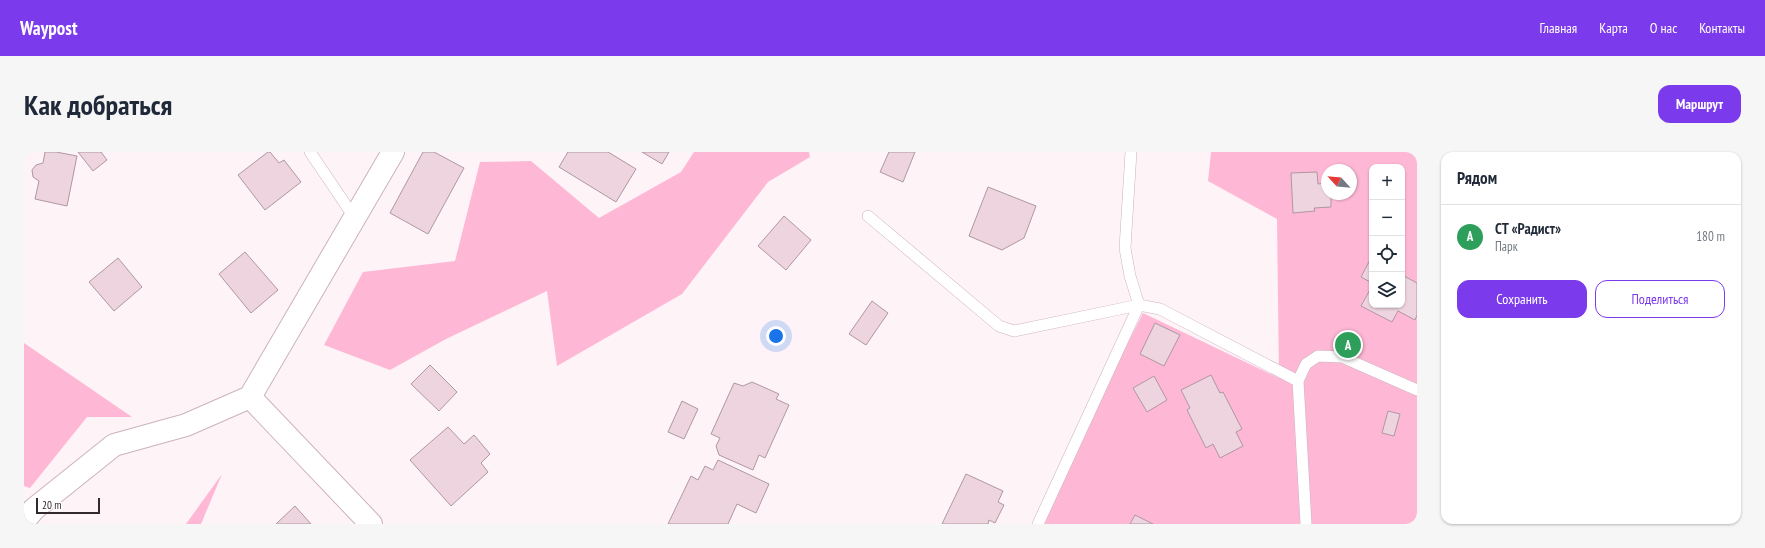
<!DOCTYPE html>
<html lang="ru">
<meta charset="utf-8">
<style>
:root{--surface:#fff;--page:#f6f6f7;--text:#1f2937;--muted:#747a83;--line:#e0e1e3;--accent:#7c3aed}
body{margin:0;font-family:"PT Sans Narrow",sans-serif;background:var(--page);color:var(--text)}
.controls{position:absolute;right:12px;top:12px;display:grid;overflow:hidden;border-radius:8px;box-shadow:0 1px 3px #0004}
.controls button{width:36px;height:36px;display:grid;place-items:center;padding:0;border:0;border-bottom:1px solid var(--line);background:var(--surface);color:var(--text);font:20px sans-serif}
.compass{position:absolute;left:1297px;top:12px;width:36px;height:36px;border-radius:50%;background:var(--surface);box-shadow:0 1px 3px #0004;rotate:296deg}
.scale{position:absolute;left:12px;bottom:10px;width:64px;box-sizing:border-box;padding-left:4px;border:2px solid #32292d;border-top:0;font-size:11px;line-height:14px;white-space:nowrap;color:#32292d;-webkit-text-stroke:3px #fff;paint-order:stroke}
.you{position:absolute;left:752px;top:184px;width:14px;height:14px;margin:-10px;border:3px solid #fff;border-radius:50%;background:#1a73e8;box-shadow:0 0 0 6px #1a73e833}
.badge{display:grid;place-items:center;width:26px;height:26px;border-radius:50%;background:var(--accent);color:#fff;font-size:13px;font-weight:700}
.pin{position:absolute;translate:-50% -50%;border:2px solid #fff;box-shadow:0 1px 4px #0006}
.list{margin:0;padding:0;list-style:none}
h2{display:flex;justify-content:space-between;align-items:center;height:52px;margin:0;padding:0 16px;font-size:17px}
h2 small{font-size:13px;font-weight:400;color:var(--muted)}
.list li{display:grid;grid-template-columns:26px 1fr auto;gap:12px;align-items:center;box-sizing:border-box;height:64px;padding:0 16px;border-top:1px solid var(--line)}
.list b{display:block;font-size:15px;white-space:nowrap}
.list p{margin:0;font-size:13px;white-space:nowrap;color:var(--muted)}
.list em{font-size:13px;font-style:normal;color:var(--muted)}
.actions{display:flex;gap:8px;padding:12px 16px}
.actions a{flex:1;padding:9px 0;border:1px solid var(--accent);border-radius:12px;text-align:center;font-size:14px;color:var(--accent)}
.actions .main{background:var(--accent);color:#fff}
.icon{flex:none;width:22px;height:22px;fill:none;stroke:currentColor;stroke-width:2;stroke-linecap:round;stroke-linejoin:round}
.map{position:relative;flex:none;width:1393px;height:372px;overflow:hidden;border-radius:12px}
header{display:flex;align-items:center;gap:24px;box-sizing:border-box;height:56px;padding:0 20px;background:var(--accent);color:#fff}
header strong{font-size:19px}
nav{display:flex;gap:22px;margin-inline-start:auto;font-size:14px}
.intro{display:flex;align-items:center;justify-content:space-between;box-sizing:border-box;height:96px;padding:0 24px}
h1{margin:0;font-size:28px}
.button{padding:10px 18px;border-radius:12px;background:var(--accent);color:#fff;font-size:14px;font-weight:700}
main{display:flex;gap:24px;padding:0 24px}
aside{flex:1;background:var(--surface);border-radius:12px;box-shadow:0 1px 3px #0004}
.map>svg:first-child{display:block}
.green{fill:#feb8d5;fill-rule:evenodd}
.building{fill:#edd4de;stroke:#af97a1}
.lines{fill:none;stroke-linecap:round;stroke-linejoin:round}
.lane-casing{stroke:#ccb3bd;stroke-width:12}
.street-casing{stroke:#ccb3bd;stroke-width:24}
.lane{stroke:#fff;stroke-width:11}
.street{stroke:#fff;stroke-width:22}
</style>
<header>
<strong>Waypost</strong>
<nav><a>Главная</a><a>Карта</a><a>О нас</a><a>Контакты</a></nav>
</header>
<div class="intro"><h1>Как добраться</h1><a class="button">Маршрут</a></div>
<main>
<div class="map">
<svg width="1393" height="372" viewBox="0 0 1393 372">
<rect width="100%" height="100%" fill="#fef3f7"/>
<g class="green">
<polygon points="670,0 785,0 786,5 744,30 658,142 533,214 523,139 422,187 366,218 300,193 339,120 431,109 456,10 507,9 575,66 657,20"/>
<path d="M1187 0H1393V372H1013L1119 161 1255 226 1253 67 1184 29ZM1348 15H1378V153H1348ZM1303 18H1327V42H1303Z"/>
<polygon points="0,191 108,265 63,265 6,336 0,334"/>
<polygon points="198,322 177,372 162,372"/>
</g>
<g class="building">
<polygon points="21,0 32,0 53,4 43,54 11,47 15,29 9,25 8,18 12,13 19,11"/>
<polygon points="54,0 77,0 83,8 69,19"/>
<polygon points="244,0 246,0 255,11 260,8 277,30 241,58 214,23"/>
<polygon points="399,0 410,0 440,16 404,82 366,61"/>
<polygon points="544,0 584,0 612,17 592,50 535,15"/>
<polygon points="618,0 645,0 638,12"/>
<polygon points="865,0 891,0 879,30 856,20"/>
<polygon points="1293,20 1294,32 1303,31 1303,42 1307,42 1307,55 1290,56 1291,59 1269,61 1267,21"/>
<polygon points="964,35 1012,54 1000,86 978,98 945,84"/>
<polygon points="760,64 787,88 762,118 734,94"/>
<polygon points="221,100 254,138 227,161 195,122"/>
<polygon points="94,106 118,135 90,159 65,130"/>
<polygon points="1347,106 1348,107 1348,131 1337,125"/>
<polygon points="1378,123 1393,131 1393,163 1391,168 1374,159 1368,170 1337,154 1348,134 1348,153 1378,153"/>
<polygon points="848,149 864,161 842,193 825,182"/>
<polygon points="1131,171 1156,183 1140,214 1116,202"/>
<polygon points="406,213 433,240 415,259 387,232"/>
<polygon points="1187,223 1196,241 1199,240 1218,277 1212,280 1219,294 1196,306 1189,292 1182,296 1163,258 1166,256 1157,238"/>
<polygon points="1130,224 1143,248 1123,260 1109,236"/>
<polygon points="728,230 755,242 752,247 765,253 741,306 735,303 729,318 695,303 692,294 696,286 687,282 710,231 719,234"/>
<polygon points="658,249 674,257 660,287 644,280"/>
<polygon points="1364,259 1376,262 1370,284 1358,281"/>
<polygon points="424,275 440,292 450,283 466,302 457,311 464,320 427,354 386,308"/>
<polygon points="694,308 745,332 732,361 713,352 704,372 644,372 667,324 674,328 681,314 689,318"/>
<polygon points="942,322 979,339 974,350 980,353 971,371 965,368 964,372 918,372"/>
<polygon points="271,354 287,372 252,372"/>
<polygon points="1111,363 1129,372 1106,372"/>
</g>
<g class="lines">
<defs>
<g id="lane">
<polyline points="286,0 330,65"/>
<polyline points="844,64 975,174 990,179 1115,153 1136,157 1274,229 1282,372"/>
<polyline points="1274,229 1282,212 1294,204 1318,205 1393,238"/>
<polyline points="1014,372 1115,153 1106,124 1101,96 1107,0"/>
</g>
<g id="street">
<polyline points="226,245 347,372"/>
<polyline points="0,369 10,357 90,293 162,273 226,245 369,0"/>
</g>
</defs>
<use href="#lane" class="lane-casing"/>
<use href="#street" class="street-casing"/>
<use href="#lane" class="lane"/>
<use href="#street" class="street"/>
</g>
</svg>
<div class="controls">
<button>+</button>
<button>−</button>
<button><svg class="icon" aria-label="locate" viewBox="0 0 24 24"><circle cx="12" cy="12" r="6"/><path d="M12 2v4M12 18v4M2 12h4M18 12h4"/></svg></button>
<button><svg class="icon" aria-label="layers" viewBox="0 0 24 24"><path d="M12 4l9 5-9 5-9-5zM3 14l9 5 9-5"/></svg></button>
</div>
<svg class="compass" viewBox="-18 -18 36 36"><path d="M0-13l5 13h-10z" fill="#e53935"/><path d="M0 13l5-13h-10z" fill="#747a83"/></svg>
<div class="scale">20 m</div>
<div class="you"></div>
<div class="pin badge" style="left:1324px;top:193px;background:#2e9e5b">A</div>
</div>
<aside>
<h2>Рядом<small></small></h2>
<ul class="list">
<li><span class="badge" style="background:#2e9e5b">A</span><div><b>СТ «Радист»</b><p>Парк</p></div><em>180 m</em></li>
</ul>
<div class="actions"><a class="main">Сохранить</a><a>Поделиться</a></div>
</aside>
</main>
